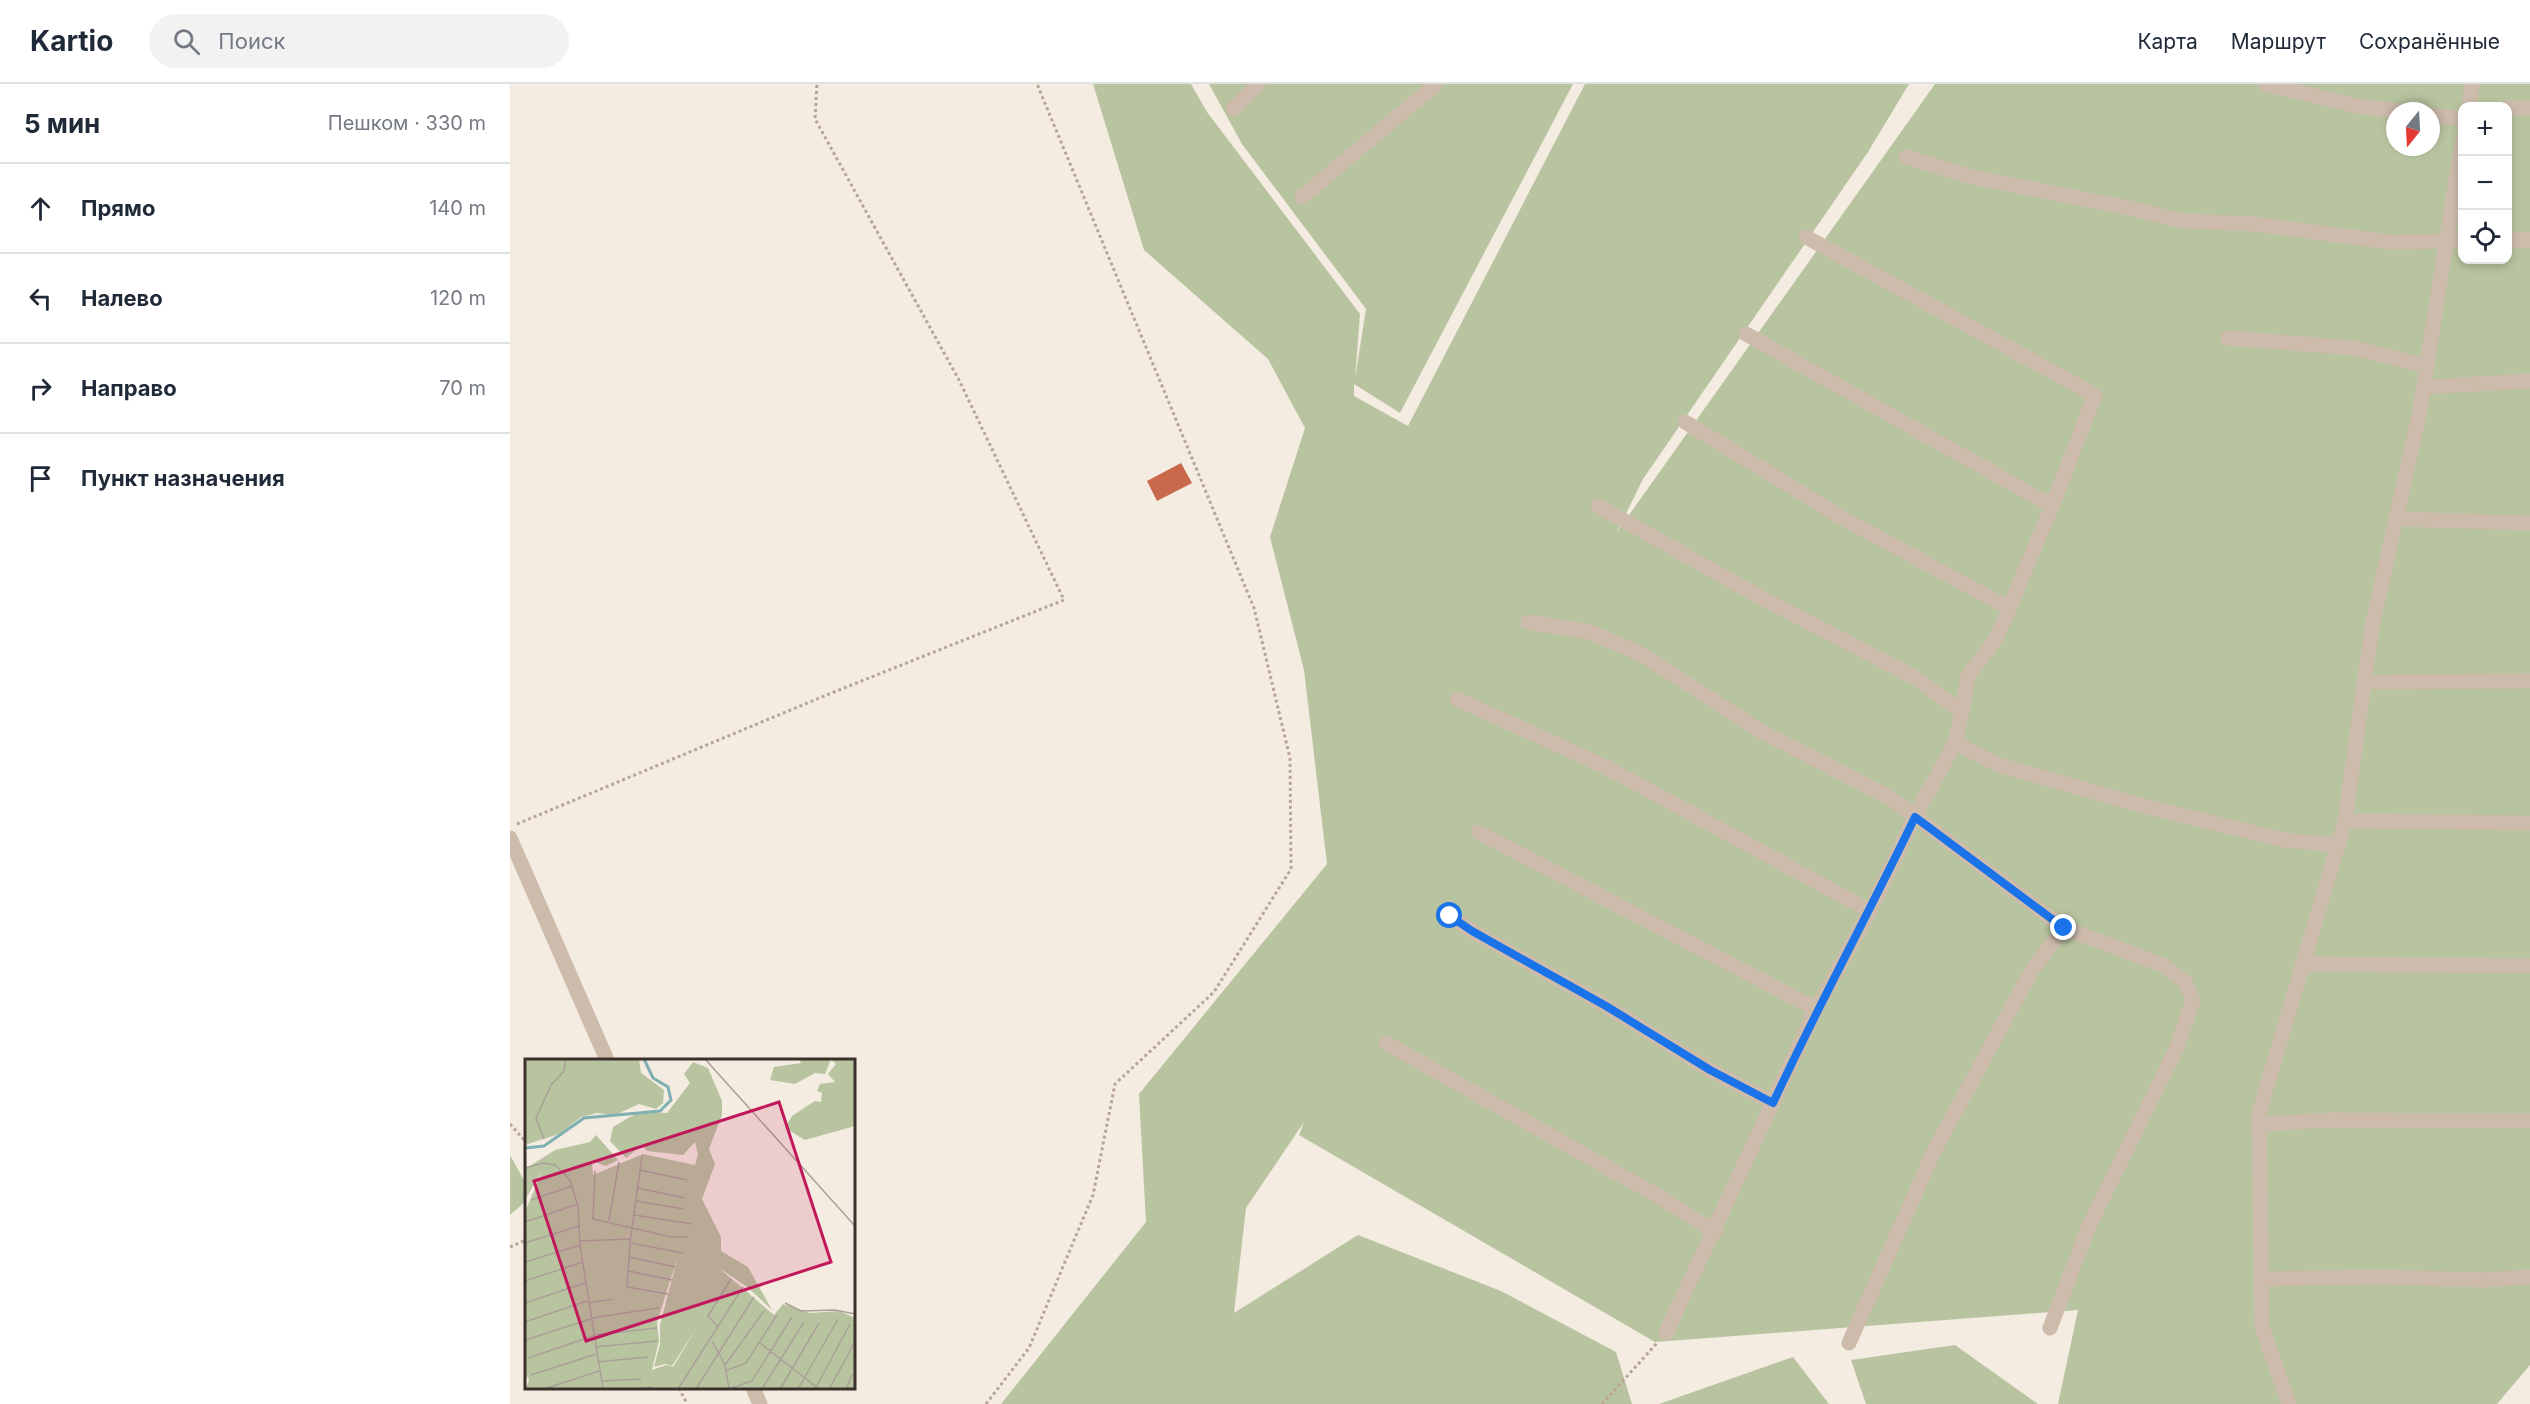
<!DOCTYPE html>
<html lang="ru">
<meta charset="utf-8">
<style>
:root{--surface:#fff;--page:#f2f2f3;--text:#1f2937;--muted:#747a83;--line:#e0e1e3}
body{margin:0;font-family:Inter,sans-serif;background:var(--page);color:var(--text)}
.controls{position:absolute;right:18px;top:18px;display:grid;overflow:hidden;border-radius:12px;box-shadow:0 3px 9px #0003}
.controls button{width:54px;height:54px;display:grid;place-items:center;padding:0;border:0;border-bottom:2px solid var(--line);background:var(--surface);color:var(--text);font:30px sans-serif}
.compass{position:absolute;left:1876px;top:18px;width:54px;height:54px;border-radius:50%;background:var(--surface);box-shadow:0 3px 9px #0003;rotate:198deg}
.stop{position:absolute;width:18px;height:18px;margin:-14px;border:4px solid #1a73e8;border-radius:50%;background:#fff}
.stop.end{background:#1a73e8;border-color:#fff;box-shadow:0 2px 6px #0008}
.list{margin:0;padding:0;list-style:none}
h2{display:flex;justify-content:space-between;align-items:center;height:78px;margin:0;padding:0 24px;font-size:26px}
h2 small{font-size:20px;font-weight:400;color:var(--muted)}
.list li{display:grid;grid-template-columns:39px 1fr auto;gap:18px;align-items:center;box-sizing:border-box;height:90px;padding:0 24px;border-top:2px solid var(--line)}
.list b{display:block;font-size:22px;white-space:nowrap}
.list em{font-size:20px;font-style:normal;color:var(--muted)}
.icon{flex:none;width:33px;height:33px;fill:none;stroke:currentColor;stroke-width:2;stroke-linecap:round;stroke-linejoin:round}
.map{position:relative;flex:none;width:2020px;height:1320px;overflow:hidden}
header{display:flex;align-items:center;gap:36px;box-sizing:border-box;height:84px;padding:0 30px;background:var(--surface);border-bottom:2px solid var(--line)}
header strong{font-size:28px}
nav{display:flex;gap:33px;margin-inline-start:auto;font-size:21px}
.search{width:420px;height:54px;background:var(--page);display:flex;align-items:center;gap:15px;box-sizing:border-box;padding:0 21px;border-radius:33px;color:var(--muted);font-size:22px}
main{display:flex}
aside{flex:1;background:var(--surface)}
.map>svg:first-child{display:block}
.green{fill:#b8c4a0;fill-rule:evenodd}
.building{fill:#c8694b}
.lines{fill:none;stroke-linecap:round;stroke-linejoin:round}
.path{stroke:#b9a596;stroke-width:3;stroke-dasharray:3 3;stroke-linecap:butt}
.minor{stroke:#cdbbac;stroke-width:15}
.route{stroke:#1a73e8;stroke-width:8}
.inset-river{fill:none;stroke:#7fb0b2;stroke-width:3}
.inset-road{fill:none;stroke:#aaa098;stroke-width:1.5}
.view{fill:#c2185b;fill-opacity:0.15;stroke:#c2185b;stroke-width:3}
.inset-edge{fill:none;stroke:#3b302b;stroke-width:3}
</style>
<header>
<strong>Kartio</strong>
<div class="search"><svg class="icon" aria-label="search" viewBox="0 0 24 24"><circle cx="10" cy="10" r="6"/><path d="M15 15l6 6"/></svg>Поиск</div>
<nav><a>Карта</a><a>Маршрут</a><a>Сохранённые</a></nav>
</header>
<main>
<aside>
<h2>5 мин<small>Пешком · 330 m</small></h2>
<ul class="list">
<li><svg class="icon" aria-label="ahead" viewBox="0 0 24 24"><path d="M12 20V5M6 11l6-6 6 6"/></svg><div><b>Прямо</b></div><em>140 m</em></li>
<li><svg class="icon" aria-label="left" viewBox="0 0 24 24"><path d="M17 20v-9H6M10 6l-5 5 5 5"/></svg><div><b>Налево</b></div><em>120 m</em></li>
<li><svg class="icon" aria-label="right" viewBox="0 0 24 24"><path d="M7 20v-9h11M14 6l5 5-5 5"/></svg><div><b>Направо</b></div><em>70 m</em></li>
<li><svg class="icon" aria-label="arrive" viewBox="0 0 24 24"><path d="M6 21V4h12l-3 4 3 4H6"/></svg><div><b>Пункт назначения</b></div></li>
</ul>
</aside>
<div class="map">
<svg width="2020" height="1320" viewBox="0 0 2020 1320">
<rect width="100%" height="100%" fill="#f4ebe1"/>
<g class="green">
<path d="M583 0H681L697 28 850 230 845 295 856 225 732 60 699 0H1063L890 329 844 300V312L898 342 1075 0H1399L1358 68 1133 395 1107 448 1425 0H2020V1281L1987 1320H1548L1568 1226 1145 1258 789 1051 794 1038 736 1124 724 1229 848 1151 991 1207 1106 1268 1122 1320H491L636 1138 629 1010 817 780 794 586 760 453 795 344 758 275 634 166ZM1952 22H1998V176H1952ZM1885 27H1921V63H1885Z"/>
<polygon points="0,1071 16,1100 16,1117 0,1131"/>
<polygon points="1445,1261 1528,1320 1356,1320 1341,1276"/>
<polygon points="1283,1273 1319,1320 1149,1320"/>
</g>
<polygon class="building" points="671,379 682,399 647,417 637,397"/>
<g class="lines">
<g class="path">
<polyline points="7,740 319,610 554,516 449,296 305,35 307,0"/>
<polyline points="0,1040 16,1058"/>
<polyline points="0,1163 16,1156"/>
<polyline points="169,1304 177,1320"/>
<polyline points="476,1320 519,1264 583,1111 605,1000 704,908 781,785 780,674 744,524 527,0"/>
<polyline points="1092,1320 1147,1259"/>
</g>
<g class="minor">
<polyline points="1755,0 1847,22 1889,27"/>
<polyline points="1959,22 1962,0"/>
<polyline points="1998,24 2020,24"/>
<polyline points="723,25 748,0"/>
<polyline points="1921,31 1952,35"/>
<polyline points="1396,73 1462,93 1620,124 1672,137 1744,140 1879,158 1952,157"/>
<polyline points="792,113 926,0"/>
<polyline points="1296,153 1585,311 1542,422 1487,553 1458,592 1452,628"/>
<polyline points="1998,156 2020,156"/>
<polyline points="1236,250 1542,422"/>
<polyline points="1718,254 1844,264 1917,282"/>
<polyline points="1914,303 2020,297"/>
<polyline points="1175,338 1336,436 1499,524"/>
<polyline points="1088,422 1250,513 1404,593 1452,628 1445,659 1408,726 1360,827 1306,925 1156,1249"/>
<polyline points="1886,435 2020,439"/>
<polyline points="1018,538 1080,548 1133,571 1252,648 1379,713 1554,844 1653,881 1675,898 1683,916 1666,965 1579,1142 1540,1244"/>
<polyline points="1854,598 2020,597"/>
<polyline points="947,615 1096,683 1360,827"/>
<polyline points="1445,659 1489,681 1630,721 1774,756 1827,761"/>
<polyline points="1835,737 2020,739"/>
<polyline points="968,748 1306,925"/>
<polyline points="0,754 97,976"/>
<polyline points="940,832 962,847 1096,922 1200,986 1263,1019"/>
<polyline points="1792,880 2020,882"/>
<polyline points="876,959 1150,1113 1205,1148"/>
<polyline points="1750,1040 1821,1036 2020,1037"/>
<polyline points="1752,1195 1870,1193 1973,1196 2020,1193"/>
<polyline points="1339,1259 1424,1067 1522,886 1554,844"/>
<polyline points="243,1304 250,1320"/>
<polyline points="1779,1320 1752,1243 1749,1029 1835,737 1862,543 1909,331 1952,58"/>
</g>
</g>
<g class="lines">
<path class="route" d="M940 832 962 847 1096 922 1200 986 1263 1019C1308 922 1359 829 1405 733L1554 844"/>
</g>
<g transform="translate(15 975)">
<rect width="330" height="330" fill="#f4ebe1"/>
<path d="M0 0H114L116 14 139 31 138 44 131 50 114 45 90 56 72 54 56 58 34 75 0 86ZM274 0H330V67L280 81 260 69 267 57 290 42 296 43 297 34 292 32 295 25 310 23 303 15 311 5 306 0 300 15 290 14 270 25 245 21 249 8 276 4ZM168 3 183 9 197 42V56L184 90 190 105 177 140 196 178V192L223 208 247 251 221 227 194 209 249 256 258 245 285 254 314 252 330 259V330H0L4 322 3 317 0 322V153L17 112 0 141V110L30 91 65 83 71 76 93 101 81 107 67 102 68 116 118 95 170 106 173 95 170 83 158 96 122 92 117 86 101 99 85 82 88 68 103 59 116 53 142 54 165 24 159 15ZM153 197 135 266V285L129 308 140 305 147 307 172 268 148 308 141 306 127 311 134 282 132 263Z" fill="#b8c4a0" fill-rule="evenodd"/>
<path class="inset-river" d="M0 89 19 87 59 59 135 52 146 41 143 28 128 19 119 0"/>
<path class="inset-road" d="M180 0 330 167M19 80 11 59 26 26 39 12 41 0M117 97 105 184 158 194M0 109 18 104 30 106 45 121 53 147 55 186 78 330M115 111 162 121M70 112 68 160 146 178H162M113 129 160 139M6 141 47 127M111 142 159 150M109 156 167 165M84 162 94 103M0 163 53 145M55 182 105 180M0 184 54 167M105 184 102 228 143 235M104 198 151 208M0 203 55 186M103 212 147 221M0 222 58 203M0 244 60 224M63 244 88 240M260 244 276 252 310 251 330 255M0 263 62 242M193 268 183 257 206 220M68 276 132 269M0 281 72 258 134 249M187 282 200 306 204 330M235 284 294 330M70 288 132 282M3 299 68 277M72 303 123 298M200 306 239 252M200 312 221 304 252 256M6 316 71 295M76 322 116 320M19 330 74 312M109 330 127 328M153 330 218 228M171 330 229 238M204 330 227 322 267 258M237 330 279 263M255 330 294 264M273 330 313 260M290 330 325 265M304 330 330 283M321 330 327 316H330"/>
<path class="view" d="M254 43 306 203 61 282 9 122Z"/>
<rect width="330" height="330" class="inset-edge"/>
</g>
</svg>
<div class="controls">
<button>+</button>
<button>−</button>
<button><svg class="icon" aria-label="locate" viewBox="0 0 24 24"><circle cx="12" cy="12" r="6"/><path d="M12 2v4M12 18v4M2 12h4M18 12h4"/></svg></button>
</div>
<svg class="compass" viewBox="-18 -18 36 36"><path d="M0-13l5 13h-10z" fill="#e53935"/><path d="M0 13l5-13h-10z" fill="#747a83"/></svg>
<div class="stop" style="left:940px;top:832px"></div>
<div class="stop end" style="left:1554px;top:844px"></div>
</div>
</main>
